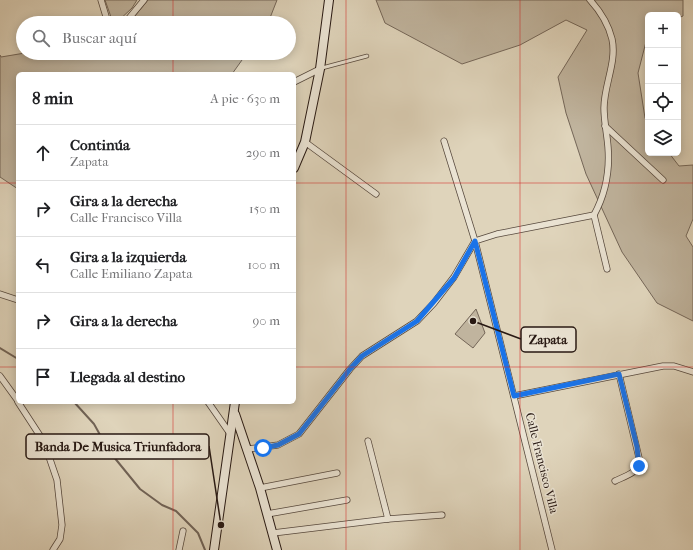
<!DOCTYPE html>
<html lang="es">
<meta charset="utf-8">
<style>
:root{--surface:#fff;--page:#f6f6f6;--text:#202124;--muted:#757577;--line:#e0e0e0}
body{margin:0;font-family:"IM FELL French Canon",serif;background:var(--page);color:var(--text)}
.controls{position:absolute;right:12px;top:12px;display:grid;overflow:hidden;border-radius:6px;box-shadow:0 2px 10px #0003}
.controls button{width:36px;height:36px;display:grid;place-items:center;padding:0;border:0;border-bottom:1px solid var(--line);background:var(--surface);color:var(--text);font:20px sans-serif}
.stop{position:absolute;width:12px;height:12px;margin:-9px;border:3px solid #1a73e8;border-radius:50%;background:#fff}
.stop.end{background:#1a73e8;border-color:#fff;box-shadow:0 1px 4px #0008}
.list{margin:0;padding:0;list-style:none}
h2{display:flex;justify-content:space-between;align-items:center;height:52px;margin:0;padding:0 16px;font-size:17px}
h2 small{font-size:13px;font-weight:400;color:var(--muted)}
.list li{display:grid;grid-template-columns:26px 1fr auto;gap:12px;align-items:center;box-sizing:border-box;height:56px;padding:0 16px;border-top:1px solid var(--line)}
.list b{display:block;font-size:15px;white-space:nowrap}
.list p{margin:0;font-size:13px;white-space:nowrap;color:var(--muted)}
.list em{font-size:13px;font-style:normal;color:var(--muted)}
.icon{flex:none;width:22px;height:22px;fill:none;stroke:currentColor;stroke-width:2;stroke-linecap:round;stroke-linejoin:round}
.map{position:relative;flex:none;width:693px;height:550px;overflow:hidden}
.search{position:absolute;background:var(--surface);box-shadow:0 2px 10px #0003;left:16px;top:16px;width:280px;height:44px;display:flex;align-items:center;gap:10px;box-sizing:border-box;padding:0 14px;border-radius:22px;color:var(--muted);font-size:15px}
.panel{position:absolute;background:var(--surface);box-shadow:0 2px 10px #0003;left:16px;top:72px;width:280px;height:332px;border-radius:6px}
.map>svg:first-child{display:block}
.green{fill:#c0b49e;stroke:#746658}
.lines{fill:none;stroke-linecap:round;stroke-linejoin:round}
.stream{stroke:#716356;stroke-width:2}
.lane-casing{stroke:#56483d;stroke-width:4.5}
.street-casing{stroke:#56483d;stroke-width:7}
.secondary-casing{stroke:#281913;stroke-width:10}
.lane{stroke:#eae3d3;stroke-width:3}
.street{stroke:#eae3d3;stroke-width:5.5}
.secondary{stroke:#eae3d3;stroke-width:8}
.route{stroke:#1a73e8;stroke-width:5}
.grid{fill:none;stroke:#d62828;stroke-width:1;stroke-opacity:0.55}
.labels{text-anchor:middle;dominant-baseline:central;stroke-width:3;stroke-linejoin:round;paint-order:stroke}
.street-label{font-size:12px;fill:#281913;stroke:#eae3d3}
.leader{fill:none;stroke:#281913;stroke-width:1.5}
.callout-dot{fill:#281913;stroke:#eae3d3;stroke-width:1.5}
.callout{fill:#eae3d3;stroke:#281913;stroke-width:1.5}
.callout-label{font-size:13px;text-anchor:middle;font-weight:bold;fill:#281913}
</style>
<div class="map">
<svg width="693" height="550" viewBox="0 0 693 550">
<rect width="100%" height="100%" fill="#dfd4bb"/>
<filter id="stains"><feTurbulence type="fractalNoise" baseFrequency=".005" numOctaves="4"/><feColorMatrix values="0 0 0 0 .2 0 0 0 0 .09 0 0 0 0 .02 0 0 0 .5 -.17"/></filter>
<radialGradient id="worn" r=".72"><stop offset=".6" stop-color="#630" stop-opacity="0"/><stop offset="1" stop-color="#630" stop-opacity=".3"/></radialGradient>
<g class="green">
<polygon points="105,0 137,0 132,8 116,23 111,17"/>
<polygon points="148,0 277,0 268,23 129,23"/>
<polygon points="376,0 683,0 683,16 678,18 678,15 648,15 648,34 638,73 645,118 648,123 648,153 669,153 679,166 693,165 693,219 686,236 693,247 693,321 657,303 622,252 586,174 566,113 558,77 587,30 566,20 520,45 462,64 385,23"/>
<polygon points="25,53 247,53 232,74 18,74 18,189 0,177 0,55 1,57"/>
<polygon points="476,309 485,333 473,348 455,334"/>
</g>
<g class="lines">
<g class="stream">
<polyline points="0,348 18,359"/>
<polyline points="74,402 94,424 109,451 140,489 162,505 176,511 198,533 205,550"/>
</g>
<defs>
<polyline id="lane" points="322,68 367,56"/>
<g id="street">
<polyline points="101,0 108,23"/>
<path d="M590 0C601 12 608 23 612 39 617 62 604 85 604 108 604 121 607 134 608 147 610 172 606 193 594 215L607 269"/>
<polyline points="125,23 144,0"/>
<polyline points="294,82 320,69"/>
<polyline points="605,126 663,180"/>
<polyline points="444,141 475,241 552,550"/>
<polyline points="305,142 376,194"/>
<polyline points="475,241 497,234 594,215"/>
<polyline points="0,294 18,300"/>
<polyline points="0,376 18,401"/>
<polyline points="514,396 663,366 674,366 693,372"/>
<polyline points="18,402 44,442 57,480 62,525 60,539 53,550"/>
<polyline points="208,402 231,435"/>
<polyline points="368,441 388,519"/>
<polyline points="248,449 278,445 299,434 350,369 362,356 417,321 434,303 454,277 475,241"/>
<path d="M615 481C623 477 638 473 640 462L619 374"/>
<polyline points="260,488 337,473"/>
<polyline points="267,514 347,500"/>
<polyline points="273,533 388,519 442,515"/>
<polyline points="179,550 183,531"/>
</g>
<g id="secondary">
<polyline points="294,168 305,142 320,69 329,0"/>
<polyline points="235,414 260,488 277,550"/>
<polyline points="214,550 235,402"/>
</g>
</defs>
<use href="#lane" class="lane-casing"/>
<use href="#street" class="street-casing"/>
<use href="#secondary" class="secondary-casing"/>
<use href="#lane" class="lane"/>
<use href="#street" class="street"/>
<use href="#secondary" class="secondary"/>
</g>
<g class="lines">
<polyline class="route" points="263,448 278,445 299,434 350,369 362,356 417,321 454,278 475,241 514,396 619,374 637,447 639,466"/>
</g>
<path class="grid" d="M173 0V23M346 0V550M520 0V550M173 53V74M0 183H18M294 183H693M0 367H18M294 367H693M173 402V550"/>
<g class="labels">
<g class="street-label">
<text transform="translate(542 463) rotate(76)">Calle Francisco Villa</text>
</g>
</g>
<path class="leader" d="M473 321L521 339M221 525L209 446"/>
<g class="callout-dot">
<circle cx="473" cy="321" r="4"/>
<circle cx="221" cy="525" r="4"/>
</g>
<g class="callout">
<rect x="521" y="327" width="55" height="25" rx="4"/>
<rect x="26" y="434" width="183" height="25" rx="4"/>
</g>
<g class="callout-label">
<text x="548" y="344">Zapata</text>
<text x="118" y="451">Banda De Musica Triunfadora</text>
</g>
<rect width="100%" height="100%" filter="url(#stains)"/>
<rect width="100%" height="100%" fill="url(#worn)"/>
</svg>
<div class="controls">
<button>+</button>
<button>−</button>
<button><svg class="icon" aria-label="locate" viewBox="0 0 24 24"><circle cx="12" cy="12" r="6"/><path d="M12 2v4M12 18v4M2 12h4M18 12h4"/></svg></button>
<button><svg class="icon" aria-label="layers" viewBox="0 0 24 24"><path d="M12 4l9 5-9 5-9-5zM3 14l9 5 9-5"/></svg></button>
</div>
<div class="stop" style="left:263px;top:448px"></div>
<div class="stop end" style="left:639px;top:466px"></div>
<div class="search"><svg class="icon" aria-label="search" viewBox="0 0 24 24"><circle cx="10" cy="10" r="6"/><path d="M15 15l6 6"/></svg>Buscar aquí</div>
<section class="panel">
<h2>8 min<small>A pie · 630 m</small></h2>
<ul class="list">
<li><svg class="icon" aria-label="ahead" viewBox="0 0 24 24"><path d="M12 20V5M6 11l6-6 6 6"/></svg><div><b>Continúa</b><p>Zapata</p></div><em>290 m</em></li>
<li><svg class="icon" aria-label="right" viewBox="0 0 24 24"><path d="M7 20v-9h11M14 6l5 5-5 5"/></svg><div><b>Gira a la derecha</b><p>Calle Francisco Villa</p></div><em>150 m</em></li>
<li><svg class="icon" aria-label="left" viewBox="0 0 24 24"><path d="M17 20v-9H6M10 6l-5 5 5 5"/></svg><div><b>Gira a la izquierda</b><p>Calle Emiliano Zapata</p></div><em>100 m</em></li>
<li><svg class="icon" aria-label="right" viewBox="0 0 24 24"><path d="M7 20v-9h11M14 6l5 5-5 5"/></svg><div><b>Gira a la derecha</b></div><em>90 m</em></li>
<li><svg class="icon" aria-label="arrive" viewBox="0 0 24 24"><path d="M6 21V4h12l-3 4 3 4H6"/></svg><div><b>Llegada al destino</b></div></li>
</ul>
</section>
</div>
